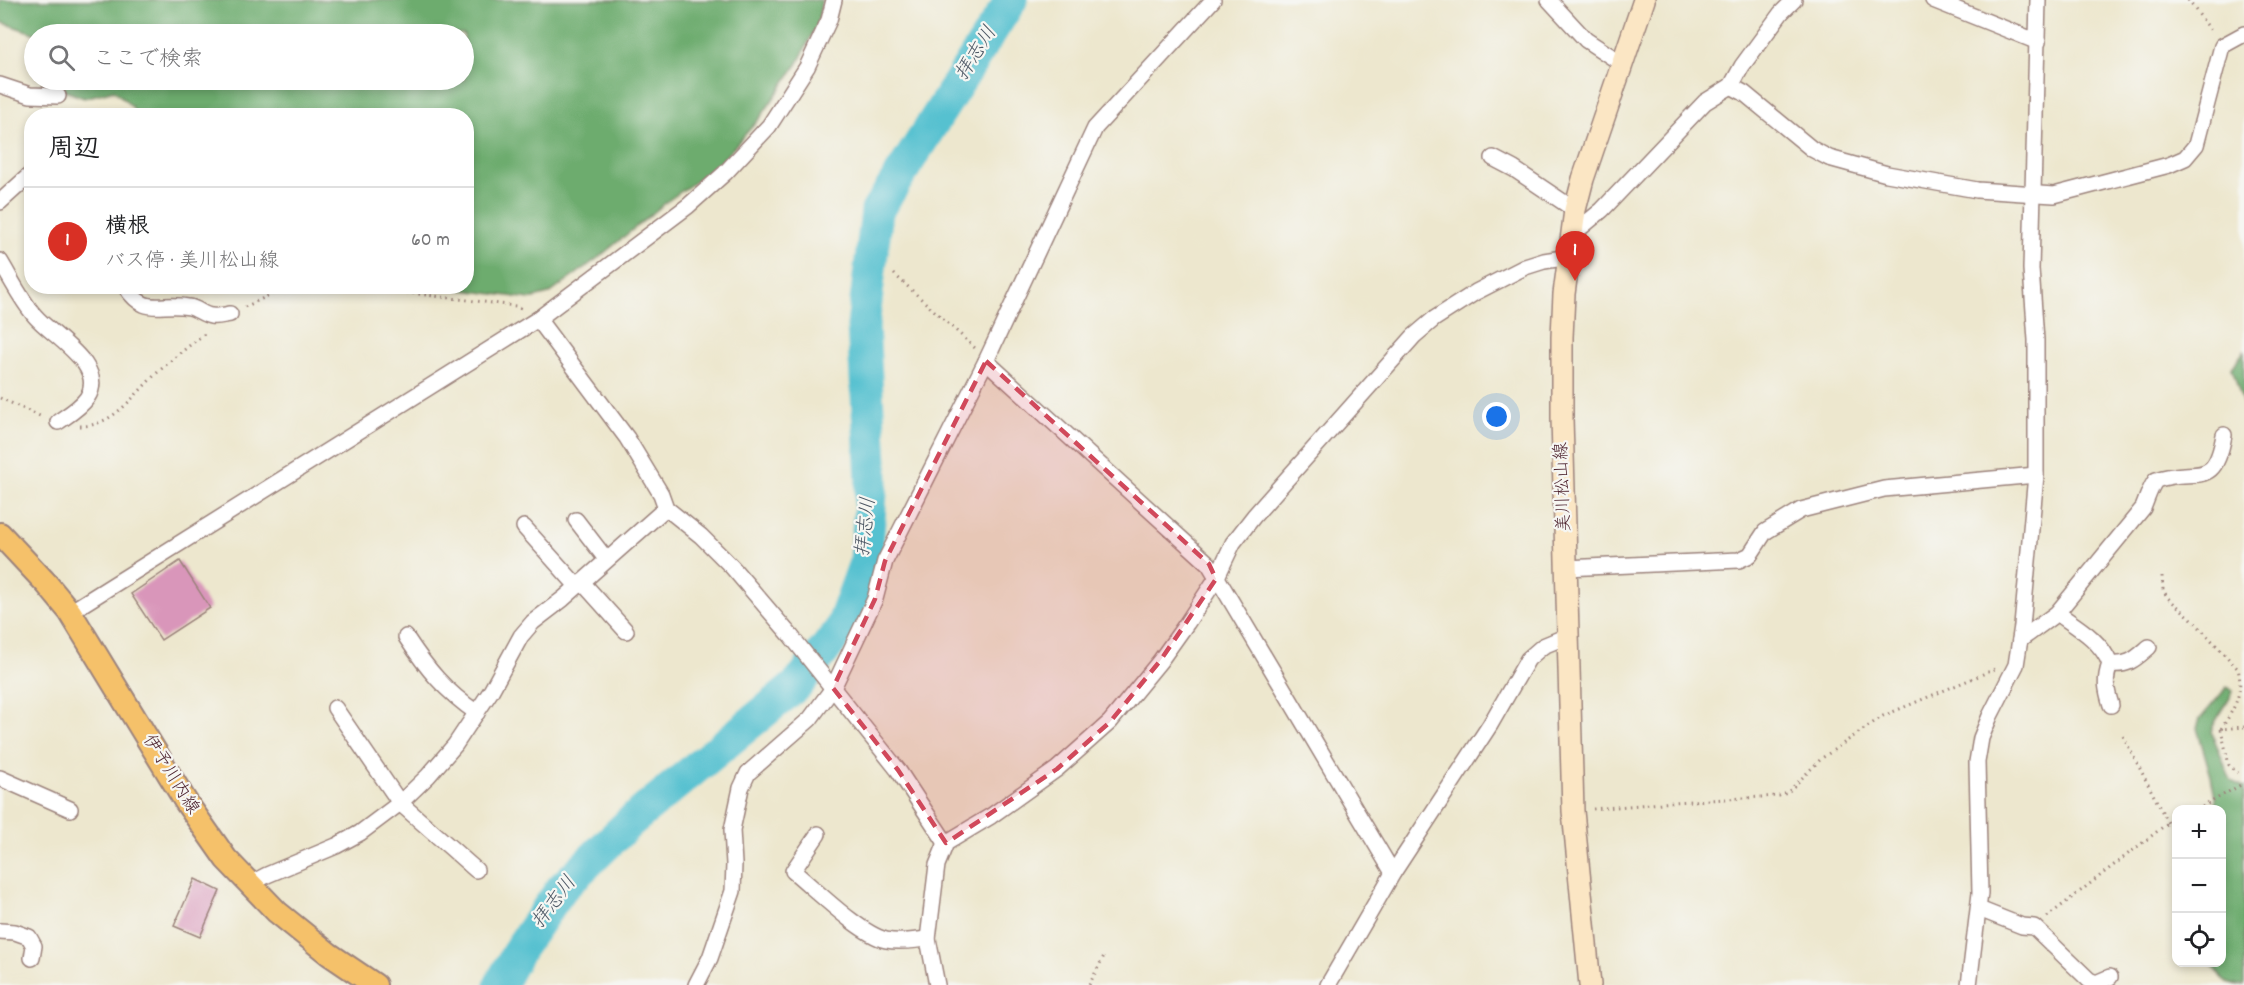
<!DOCTYPE html>
<html lang="ja">
<meta charset="utf-8">
<style>
:root{--surface:#fff;--page:#f2f2f2;--text:#202124;--muted:#757577;--line:#e0e0e0;--accent:#d93025}
body{margin:0;font-family:Dekko,"Klee One",sans-serif;background:var(--page);color:var(--text)}
.controls{position:absolute;right:18px;bottom:18px;display:grid;overflow:hidden;border-radius:12px;box-shadow:0 3px 9px #0003}
.controls button{width:54px;height:54px;display:grid;place-items:center;padding:0;border:0;border-bottom:2px solid var(--line);background:var(--surface);color:var(--text);font:30px sans-serif}
.you{position:absolute;left:1497px;top:417px;width:21px;height:21px;margin:-15px;border:4px solid #fff;border-radius:50%;background:#1a73e8;box-shadow:0 0 0 9px #1a73e833}
.badge{display:grid;place-items:center;width:39px;height:39px;border-radius:50%;background:var(--accent);color:#fff;font-size:20px;font-weight:700}
.pin{position:absolute;translate:-50% -50px;filter:drop-shadow(0 2px 3px #0008)}
.pin::after{content:'';position:absolute;top:32px;width:21px;height:18px;background:inherit;clip-path:polygon(0 0,100% 0,50% 100%)}
.list{margin:0;padding:0;list-style:none}
h2{display:flex;justify-content:space-between;align-items:center;height:78px;margin:0;padding:0 24px;font-size:26px}
h2 small{font-size:20px;font-weight:400;color:var(--muted)}
.list li{display:grid;grid-template-columns:39px 1fr auto;gap:18px;align-items:center;box-sizing:border-box;height:108px;padding:0 24px;border-top:2px solid var(--line)}
.list b{display:block;font-size:22px;white-space:nowrap}
.list p{margin:0;font-size:20px;white-space:nowrap;color:var(--muted)}
.list em{font-size:20px;font-style:normal;color:var(--muted)}
.icon{flex:none;width:33px;height:33px;fill:none;stroke:currentColor;stroke-width:2;stroke-linecap:round;stroke-linejoin:round}
.map{position:relative;flex:none;width:2244px;height:985px;overflow:hidden}
.search{position:absolute;background:var(--surface);box-shadow:0 3px 9px #0003;left:24px;top:24px;width:450px;height:66px;display:flex;align-items:center;gap:15px;box-sizing:border-box;padding:0 21px;border-radius:33px;color:var(--muted);font-size:22px}
.panel{position:absolute;background:var(--surface);box-shadow:0 3px 9px #0003;left:24px;top:108px;width:450px;height:186px;border-radius:24px}
.map>svg:first-child{display:block}
.forest{fill:#6dac6e;stroke:#5c664c;stroke-width:1.5}
.lines{fill:none;stroke-linecap:round;stroke-linejoin:round}
.river{stroke:#56c1d0;stroke-width:33}
.building{fill:#d996ba}
.street-casing{stroke:#9c837c;stroke-width:18}
.secondary-casing{stroke:#9c837c;stroke-width:24}
.primary-casing{stroke:#9c837c;stroke-width:26}
.path{stroke:#9c837c;stroke-width:3;stroke-dasharray:1.5 4.5;stroke-linecap:butt}
.street{stroke:#fff;stroke-width:15}
.secondary{stroke:#fbe6c4;stroke-width:21}
.primary{stroke:#f5c16b;stroke-width:22}
.marked{fill:#d1495b;fill-opacity:0.2;stroke:#d1495b;stroke-width:4.5;stroke-dasharray:12 8;stroke-linejoin:round}
.labels{text-anchor:middle;dominant-baseline:central;stroke-width:4.5;stroke-linejoin:round;paint-order:stroke}
.street-label{font-size:18px;fill:#4a1f2b;stroke:#f6f6f2}
.water-label{font-size:20px;font-style:italic;fill:#4e5865;stroke:#f6f6f2}
</style>
<div class="map">
<svg width="2244" height="985" viewBox="0 0 2244 985">
<rect width="100%" height="100%" fill="#f6f6f2"/>
<filter id="ink" filterUnits="userSpaceOnUse"><feTurbulence type="fractalNoise" baseFrequency=".0167" numOctaves="2"/><feDisplacementMap in="SourceGraphic" scale="12" xChannelSelector="R" yChannelSelector="G"/><feConvolveMatrix kernelMatrix="1 2 1 2 8 2 1 2 1" color-interpolation-filters="sRGB"/></filter>
<filter id="wash" filterUnits="userSpaceOnUse"><feTurbulence type="fractalNoise" baseFrequency=".008" numOctaves="4" result="noise"/><feDisplacementMap in="SourceGraphic" scale="24" xChannelSelector="R" yChannelSelector="G"/><feGaussianBlur stdDeviation="1.35" result="paint"/><feColorMatrix in="noise" values="0 0 0 0 0 0 0 0 0 0 0 0 0 0 0 0 0 1.4 0 .05"/><feComposite in="paint" operator="in"/></filter>
<g filter="url(#wash)">
<rect width="100%" height="100%" fill="#ede7ce"/>
<g class="forest">
<polygon points="0,0 822,0 818,22 798,63 760,118 716,167 669,200 598,258 549,294 530,299 441,287 466,286 466,116 136,115 132,107 114,90 84,98 63,90 50,80 464,80 464,34 36,34 0,22"/>
<polygon points="2244,351 2244,407 2232,368"/>
<path d="M2227 687 2233 691C2227 707 2217 715 2211 731L2231 781 2244 787V985C2224 985 2221 978 2211 963L2222 962V875C2226 863 2222 826 2222 810L2217 809 2211 776 2197 728 2200 719Z"/>
</g>
<g class="lines">
<polyline class="river" points="500,985 520,948 562,888 630,822 798,684 841,629 866,560 872,479 863,326 877,211 1011,0"/>
</g>
<g id="blocks">
<g class="building">
<polygon points="180,561 210,608 161,640 131,594"/>
<polygon points="195,879 220,891 200,937 174,926"/>
</g>
</g>
</g>
<g filter="url(#ink)">
<use href="#blocks" fill-opacity="0" stroke="#9c837c" stroke-width="1.5"/>
<g class="lines">
<defs>
<g id="street">
<polyline points="1549,0 1586,40 1621,63"/>
<polyline points="1933,0 2038,42"/>
<polyline points="0,85 30,95 58,96"/>
<polyline points="1731,86 1744,93 1812,149 1829,158 1887,174 1977,190 2054,195 2169,165 2185,158 2196,145 2222,46 2244,34"/>
<polyline points="1493,158 1514,169 1575,210"/>
<polyline points="0,202 32,173"/>
<polyline points="1573,234 1602,210 1705,102 1731,86 1742,66 1781,13 1794,0"/>
<path d="M0 261C11 279 21 300 35 316 53 337 108 366 87 398 80 408 68 415 58 422"/>
<path d="M125 286C146 318 159 301 189 307 197 308 203 315 211 316 217 317 224 315 230 314"/>
<polyline points="538,319 627,438 661,494 666,508 701,536 732,567 791,636 898,770 946,843"/>
<polyline points="986,361 1209,564 1393,873"/>
<polyline points="576,520 606,559"/>
<polyline points="524,527 577,586"/>
<polyline points="1566,568 1739,560 1750,555 1765,532 1801,510 1884,489 2036,475"/>
<polyline points="582,582 626,631"/>
<polyline points="70,612 538,319 688,206 725,173 769,126 807,67 829,20 834,0"/>
<path d="M2057 613C2077 627 2101 640 2110 664 2104 680 2106 689 2111 705"/>
<path d="M406 637C427 669 445 691 477 713"/>
<path d="M2020 640 2057 613 2143 508C2147 499 2150 487 2156 480 2196 466 2214 492 2224 435"/>
<path d="M2110 664C2129 666 2135 659 2149 647"/>
<polyline points="335,708 400,803 476,870"/>
<polyline points="0,778 70,809"/>
<path d="M818 834 793 871C815 889 860 934 886 940 900 943 915 940 928 939"/>
<polyline points="250,884 267,875 336,846 360,833 400,803 428,776 455,745 491,691 521,636 533,622 563,599 666,508"/>
<polyline points="1979,909 2022,926 2034,927 2089,980 2096,983 2110,977"/>
<polyline points="0,931 15,932 29,937 34,946 32,958"/>
<polyline points="696,985 710,958 733,891 734,864 732,830 741,788 748,773 810,719 833,688 875,599 885,561 986,361 1095,128 1213,0"/>
<polyline points="937,985 928,939 937,865 946,843 991,816 1057,769 1110,722 1160,661 1187,623 1216,579 1233,543 1254,516 1414,336 1434,319 1476,292 1525,267 1544,261 1569,257"/>
<polyline points="1328,985 1393,873 1490,725 1528,659 1543,646 1567,636"/>
<polyline points="1969,985 1980,893 1977,762 1981,738 1990,716 2016,665 2022,626 2036,475 2036,340 2031,269 2038,0"/>
</g>
<polyline id="secondary" points="1590,985 1573,811 1562,418 1562,337 1564,294 1575,210 1583,179 1644,0"/>
<polyline id="primary" points="0,534 46,583 70,612 186,802 226,859 277,912 329,954 375,985"/>
</defs>
<use href="#street" class="street-casing"/>
<use href="#secondary" class="secondary-casing"/>
<use href="#primary" class="primary-casing"/>
<g class="path">
<polyline points="2188,0 2212,32"/>
<polyline points="894,274 975,348"/>
<polyline points="353,286 516,306 523,310"/>
<polyline points="245,307 280,290 292,286"/>
<polyline points="0,398 42,417"/>
<path d="M80 426C114 427 137 391 159 371 175 357 191 344 207 332"/>
<path d="M2162 576 2163 590 2168 598 2191 618 2238 669C2244 693 2234 709 2221 729L2244 727"/>
<polyline points="2221,729 2229,765 2238,773"/>
<polyline points="2123,736 2168,823"/>
<polyline points="1593,809 1674,802 1779,796 1787,793 1822,758 1883,716 1995,669"/>
<polyline points="2197,810 2244,783"/>
<polyline points="2047,917 2168,823 2176,819"/>
<polyline points="1089,985 1105,954"/>
</g>
<use href="#street" class="street"/>
<use href="#secondary" class="secondary"/>
<use href="#primary" class="primary"/>
</g>
</g>
<path class="marked" d="M986 361 1209 564 1216 579 1160 661 1110 722 1057 769 946 843 898 770 833 688 875 599 885 561Z"/>
<g class="labels">
<g class="street-label">
<text transform="translate(1564 487) rotate(-92)">美川松山線</text>
<text transform="translate(170 775) rotate(58)">伊予川内線</text>
</g>
<g class="water-label">
<text transform="translate(977 54) rotate(-58)">拝志川</text>
<text transform="translate(867 527) rotate(-84)">拝志川</text>
<text transform="translate(555 903) rotate(-53)">拝志川</text>
</g>
</g>
</svg>
<div class="controls">
<button>+</button>
<button>−</button>
<button><svg class="icon" aria-label="locate" viewBox="0 0 24 24"><circle cx="12" cy="12" r="6"/><path d="M12 2v4M12 18v4M2 12h4M18 12h4"/></svg></button>
</div>
<div class="you"></div>
<div class="pin badge" style="left:1575px;top:281px">1</div>
<div class="search"><svg class="icon" aria-label="search" viewBox="0 0 24 24"><circle cx="10" cy="10" r="6"/><path d="M15 15l6 6"/></svg>ここで検索</div>
<section class="panel">
<h2>周辺<small></small></h2>
<ul class="list">
<li><span class="badge">1</span><div><b>横根</b><p>バス停 · 美川松山線</p></div><em>60 m</em></li>
</ul>
</section>
</div>
